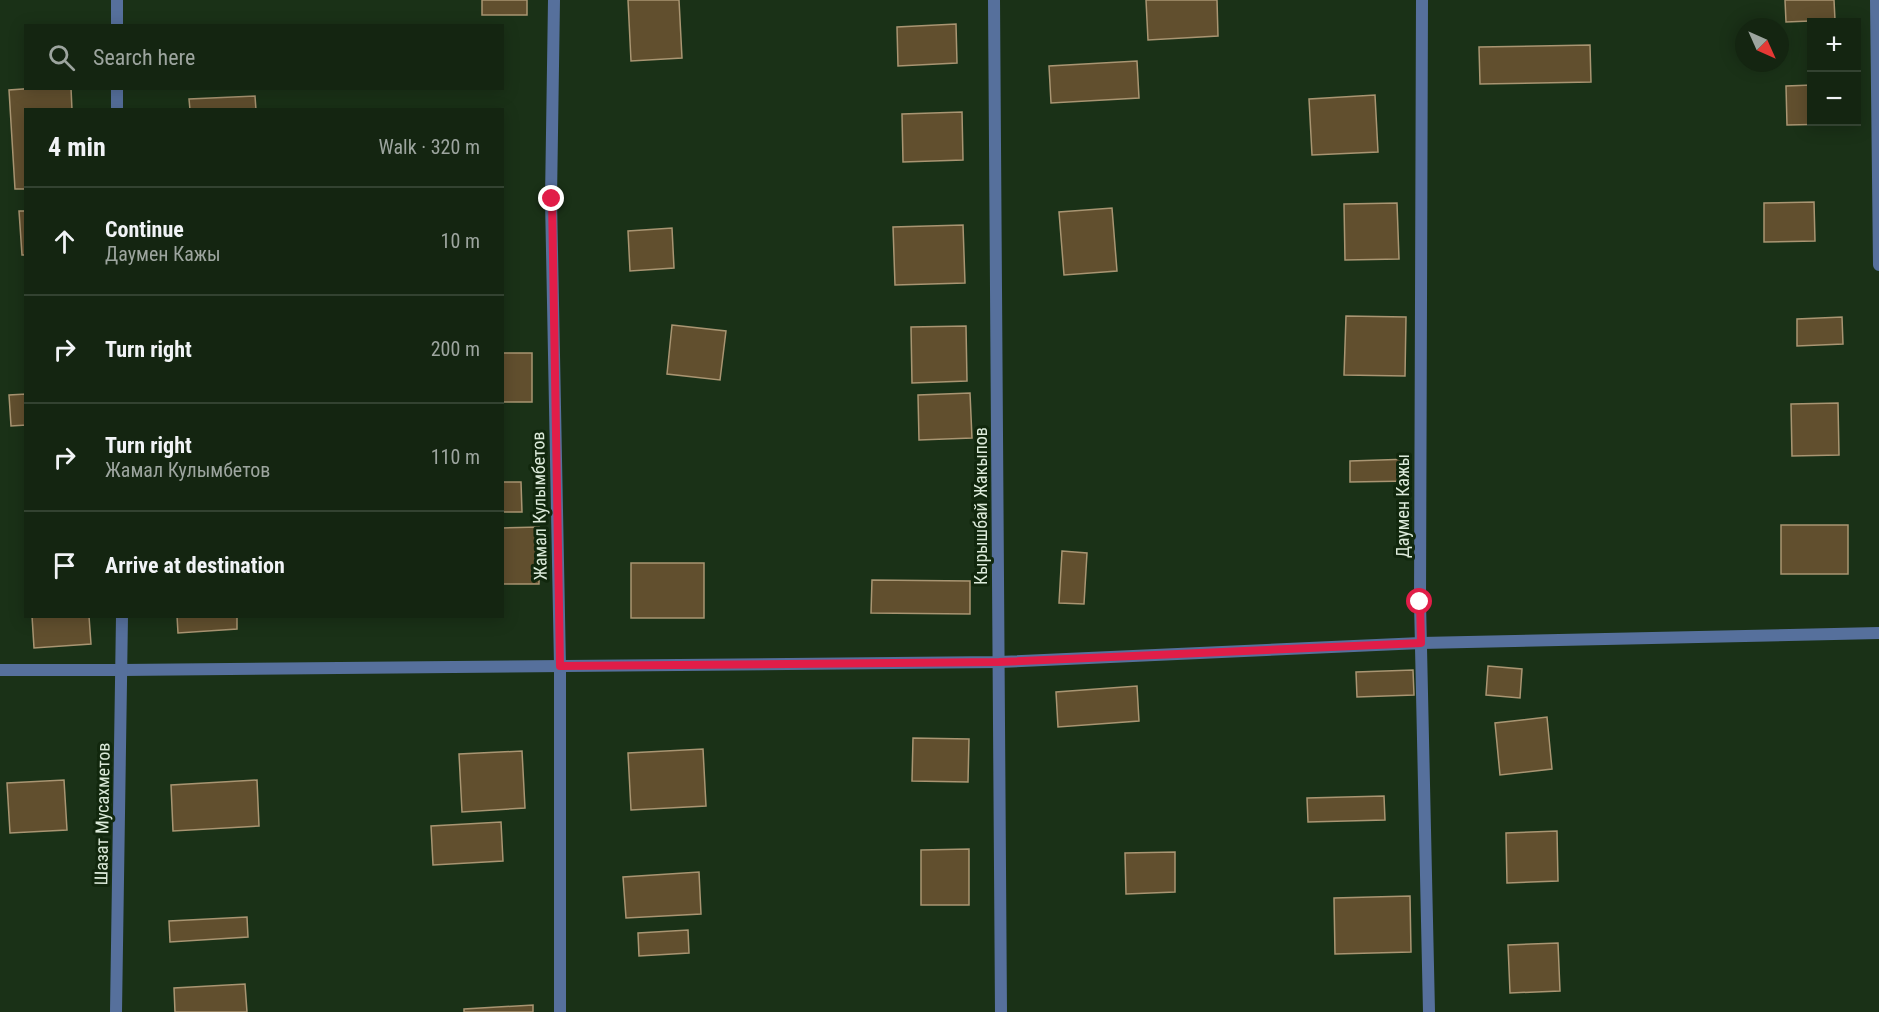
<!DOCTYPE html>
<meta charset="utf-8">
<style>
:root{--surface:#142511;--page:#1d2d1a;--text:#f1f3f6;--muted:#9da59f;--line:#334231}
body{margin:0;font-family:"Roboto Condensed",sans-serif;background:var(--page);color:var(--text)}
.controls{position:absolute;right:18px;top:18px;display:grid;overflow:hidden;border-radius:0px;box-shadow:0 3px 15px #0003}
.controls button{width:54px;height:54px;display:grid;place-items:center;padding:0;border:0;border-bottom:2px solid var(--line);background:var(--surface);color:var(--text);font:30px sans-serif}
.compass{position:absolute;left:1735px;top:18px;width:54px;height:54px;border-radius:50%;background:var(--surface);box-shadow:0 3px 15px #0003;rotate:135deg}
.stop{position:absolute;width:18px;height:18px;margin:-14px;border:4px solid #e11d48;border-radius:50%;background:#fff}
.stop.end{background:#e11d48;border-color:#fff;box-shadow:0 2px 6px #0008}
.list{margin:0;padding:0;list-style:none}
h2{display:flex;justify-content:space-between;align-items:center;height:78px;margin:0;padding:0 24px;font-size:26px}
h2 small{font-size:20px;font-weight:400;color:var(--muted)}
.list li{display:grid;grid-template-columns:39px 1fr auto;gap:18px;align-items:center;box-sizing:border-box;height:108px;padding:0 24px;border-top:2px solid var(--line)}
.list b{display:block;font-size:22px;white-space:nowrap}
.list p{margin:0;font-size:20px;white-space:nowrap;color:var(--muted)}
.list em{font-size:20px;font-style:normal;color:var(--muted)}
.icon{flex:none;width:33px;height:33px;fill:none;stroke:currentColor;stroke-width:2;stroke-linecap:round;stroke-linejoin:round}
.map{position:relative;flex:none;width:1879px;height:1012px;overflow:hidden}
.search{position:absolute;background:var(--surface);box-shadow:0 3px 15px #0003;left:24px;top:24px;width:480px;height:66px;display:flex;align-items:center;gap:15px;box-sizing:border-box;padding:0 21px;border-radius:0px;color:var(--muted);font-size:22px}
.panel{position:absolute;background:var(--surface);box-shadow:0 3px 15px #0003;left:24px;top:108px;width:480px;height:510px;border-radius:0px}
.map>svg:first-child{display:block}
.building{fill:#614f2e;stroke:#a99572;stroke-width:1.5}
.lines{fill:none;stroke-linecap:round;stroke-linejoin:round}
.minor{stroke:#56709c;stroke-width:12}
.route{stroke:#e11d48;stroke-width:8}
.labels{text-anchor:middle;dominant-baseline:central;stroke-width:6;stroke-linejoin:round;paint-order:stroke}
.street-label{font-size:18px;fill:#dceada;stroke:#11270d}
</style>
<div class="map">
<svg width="1879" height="1012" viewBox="0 0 1879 1012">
<rect width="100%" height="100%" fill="#1a3117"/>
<g class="building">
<rect x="482" y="0" width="45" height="15"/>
<polygon points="628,0 679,0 682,58 631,61"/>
<polygon points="1146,0 1217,0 1218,36 1148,40"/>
<polygon points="1785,0 1834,0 1835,20 1786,22"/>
<polygon points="956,24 957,63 898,66 897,27"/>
<polygon points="1590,45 1591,82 1480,84 1479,47"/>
<polygon points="1137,61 1139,98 1051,103 1049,66"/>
<polygon points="1812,85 1812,122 1837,122 1837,124 1787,125 1786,86"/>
<polygon points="37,88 71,88 72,110 26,110 26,189 15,189 9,90"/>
<polygon points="1375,95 1378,152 1312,155 1309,99"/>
<polygon points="255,96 256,110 190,110 189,99"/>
<polygon points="962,112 963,160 903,162 902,114"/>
<polygon points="1814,202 1815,241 1764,242 1764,203"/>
<polygon points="1397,203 1399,259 1345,260 1344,204"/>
<polygon points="1112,208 1117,271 1064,275 1059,212"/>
<polygon points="19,211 26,211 26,255 22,255"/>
<polygon points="963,225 965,283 895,285 893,227"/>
<polygon points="672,228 674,268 630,271 628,231"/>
<polygon points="1346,316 1406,317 1405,376 1344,375"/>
<polygon points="1842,317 1843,344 1797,346 1797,319"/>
<polygon points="672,325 726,331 720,380 667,374"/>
<polygon points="966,326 967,381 912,383 911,327"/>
<rect x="502" y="353" width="30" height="49"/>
<polygon points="970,393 972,438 919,440 918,395"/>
<polygon points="26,394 26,425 11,426 9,395"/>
<polygon points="1838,403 1839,455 1792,456 1791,404"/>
<polygon points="1410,459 1410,481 1350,482 1350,461"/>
<polygon points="502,482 521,482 522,512 502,512"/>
<rect x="1781" y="525" width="67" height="49"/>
<polygon points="539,527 539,584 502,584 502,528"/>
<polygon points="1062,551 1087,553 1084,604 1059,603"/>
<rect x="631" y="563" width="73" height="55"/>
<polygon points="872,580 970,581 970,614 871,613"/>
<polygon points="32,616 89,616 91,644 34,648"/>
<polygon points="177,616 237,616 237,629 178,633"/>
<polygon points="1488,666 1522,669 1520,698 1486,695"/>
<polygon points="1413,670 1414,695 1357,697 1356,672"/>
<polygon points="1137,686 1139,721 1058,727 1056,692"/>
<polygon points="1547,717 1552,769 1500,775 1495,723"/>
<polygon points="913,738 969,739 968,782 912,781"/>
<polygon points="703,749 706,806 631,810 628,753"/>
<polygon points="522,751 525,808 462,812 459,754"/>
<polygon points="64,780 67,830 10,833 7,783"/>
<polygon points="257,780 259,826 173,831 171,785"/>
<polygon points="1384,796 1385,820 1308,822 1307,798"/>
<polygon points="501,822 503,861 433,865 431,826"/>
<polygon points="1557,831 1558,881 1507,883 1506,833"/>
<polygon points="969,849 969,905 921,905 921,850"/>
<polygon points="1175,852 1175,892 1126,894 1125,853"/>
<polygon points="699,872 701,914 626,918 623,877"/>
<polygon points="1410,896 1411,952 1335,954 1334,898"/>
<polygon points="247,917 248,937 170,942 169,921"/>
<polygon points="688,930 689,953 639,956 638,933"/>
<polygon points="1558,943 1560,991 1510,993 1508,945"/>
<polygon points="245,984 247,1012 175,1012 174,988"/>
<polygon points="533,1005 533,1012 464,1012 464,1009"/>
</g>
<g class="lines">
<g class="minor">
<polyline points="117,0 117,26"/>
<polyline points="554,0 551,199 560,666 560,1012"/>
<polyline points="994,0 1001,1012"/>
<polyline points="1422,0 1420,602 1429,1012"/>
<polyline points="1876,0 1879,265"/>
<polyline points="117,88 117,110"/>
<polyline points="0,670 122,670 999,662 1421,643 1879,633"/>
<polyline points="116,1012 122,616"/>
</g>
</g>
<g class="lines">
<polyline class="route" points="552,199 560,666 999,662 1421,643 1420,602"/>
</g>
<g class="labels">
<g class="street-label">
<text transform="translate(539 506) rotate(-91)">Жамал Кулымбетов</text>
<text transform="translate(980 506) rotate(-90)">Кырышбай Жакыпов</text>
<text transform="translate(1402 506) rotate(-90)">Даумен Кажы</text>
<text transform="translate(102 814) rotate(-89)">Шазат Мусахметов</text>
</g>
</g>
</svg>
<div class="controls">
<button>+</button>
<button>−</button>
</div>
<svg class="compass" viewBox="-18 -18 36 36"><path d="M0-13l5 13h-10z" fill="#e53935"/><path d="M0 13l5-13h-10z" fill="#9da59f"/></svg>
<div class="stop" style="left:1420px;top:602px"></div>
<div class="stop end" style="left:552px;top:199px"></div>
<div class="search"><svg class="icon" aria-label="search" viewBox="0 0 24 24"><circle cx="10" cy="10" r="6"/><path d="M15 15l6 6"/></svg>Search here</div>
<section class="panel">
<h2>4 min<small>Walk · 320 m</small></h2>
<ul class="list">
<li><svg class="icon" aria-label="ahead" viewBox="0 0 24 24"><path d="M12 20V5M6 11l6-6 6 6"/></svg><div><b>Continue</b><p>Даумен Кажы</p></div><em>10 m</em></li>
<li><svg class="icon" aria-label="right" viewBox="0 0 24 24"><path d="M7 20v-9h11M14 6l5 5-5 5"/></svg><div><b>Turn right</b></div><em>200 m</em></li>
<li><svg class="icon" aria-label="right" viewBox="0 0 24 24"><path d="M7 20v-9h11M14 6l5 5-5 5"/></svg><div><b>Turn right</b><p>Жамал Кулымбетов</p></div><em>110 m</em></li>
<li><svg class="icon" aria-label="arrive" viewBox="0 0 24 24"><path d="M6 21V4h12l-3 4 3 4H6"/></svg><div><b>Arrive at destination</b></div></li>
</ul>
</section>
</div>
